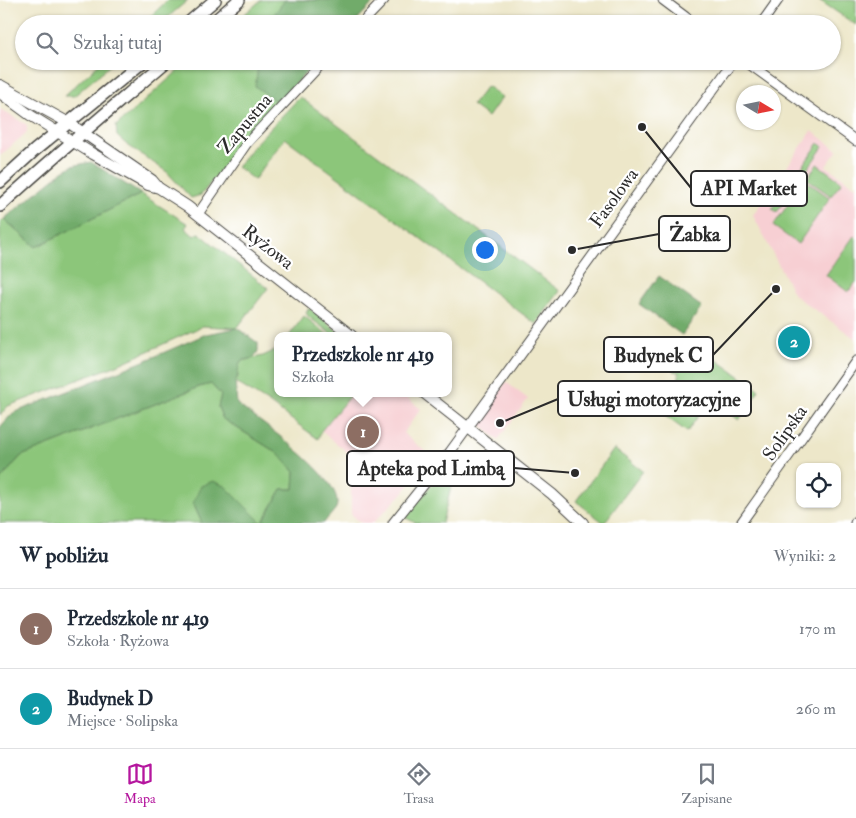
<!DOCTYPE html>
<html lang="pl">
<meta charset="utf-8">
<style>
:root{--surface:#fff;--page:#f2f2f3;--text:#1f2937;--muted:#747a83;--line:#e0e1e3;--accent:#b5179e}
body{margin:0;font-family:"IM FELL Double Pica",serif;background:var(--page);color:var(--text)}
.controls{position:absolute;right:15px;bottom:15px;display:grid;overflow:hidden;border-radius:10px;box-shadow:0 1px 4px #0004}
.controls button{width:45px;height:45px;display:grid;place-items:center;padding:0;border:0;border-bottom:1px solid var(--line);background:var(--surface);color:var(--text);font:25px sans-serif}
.compass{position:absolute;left:736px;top:85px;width:45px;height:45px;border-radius:50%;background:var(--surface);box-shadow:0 1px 4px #0004;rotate:100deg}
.you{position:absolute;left:484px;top:249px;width:18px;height:18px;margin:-12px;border:4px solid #fff;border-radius:50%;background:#1a73e8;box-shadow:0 0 0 8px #1a73e833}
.badge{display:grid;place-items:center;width:32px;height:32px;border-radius:50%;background:var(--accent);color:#fff;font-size:16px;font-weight:700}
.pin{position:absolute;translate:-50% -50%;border:2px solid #fff;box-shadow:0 1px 5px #0006}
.popup{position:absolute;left:274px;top:332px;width:178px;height:65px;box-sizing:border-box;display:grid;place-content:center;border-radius:10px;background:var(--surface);filter:drop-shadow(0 1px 4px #0005);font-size:16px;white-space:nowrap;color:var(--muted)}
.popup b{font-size:19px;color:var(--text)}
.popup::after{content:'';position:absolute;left:50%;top:100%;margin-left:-10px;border:10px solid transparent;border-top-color:var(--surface)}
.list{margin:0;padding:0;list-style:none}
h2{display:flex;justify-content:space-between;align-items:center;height:65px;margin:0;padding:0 20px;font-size:21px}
h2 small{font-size:16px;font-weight:400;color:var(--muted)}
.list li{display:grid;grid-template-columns:32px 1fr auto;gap:15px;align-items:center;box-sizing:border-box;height:80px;padding:0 20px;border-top:1px solid var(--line)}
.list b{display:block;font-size:19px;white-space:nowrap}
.list p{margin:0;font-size:16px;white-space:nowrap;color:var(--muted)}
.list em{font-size:16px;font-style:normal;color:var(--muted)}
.icon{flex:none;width:28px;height:28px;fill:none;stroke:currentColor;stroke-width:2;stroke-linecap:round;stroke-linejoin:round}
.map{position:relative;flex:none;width:856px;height:523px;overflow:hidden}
.search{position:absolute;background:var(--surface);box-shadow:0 1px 4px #0004;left:15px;right:15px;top:15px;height:55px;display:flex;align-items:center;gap:12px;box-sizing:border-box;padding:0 18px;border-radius:28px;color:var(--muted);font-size:19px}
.sheet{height:225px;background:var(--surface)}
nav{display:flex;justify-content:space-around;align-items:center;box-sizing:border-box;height:70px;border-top:1px solid var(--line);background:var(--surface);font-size:14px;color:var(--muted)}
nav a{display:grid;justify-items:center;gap:2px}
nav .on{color:var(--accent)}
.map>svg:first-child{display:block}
.built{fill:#f7cfd3}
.green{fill:#8cc67a;stroke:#5c7852}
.forest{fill:#71ab6a;stroke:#4e6b4a}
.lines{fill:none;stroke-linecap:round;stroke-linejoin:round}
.minor-casing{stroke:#484743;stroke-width:11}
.tertiary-casing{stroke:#484743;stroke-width:12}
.secondary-casing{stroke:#484743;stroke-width:14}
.minor{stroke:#fff;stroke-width:9}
.tertiary{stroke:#fff;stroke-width:10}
.secondary{stroke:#fff;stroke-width:11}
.labels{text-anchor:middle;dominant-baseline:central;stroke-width:4.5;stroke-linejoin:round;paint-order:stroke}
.street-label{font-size:19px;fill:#2b2b2b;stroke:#fff}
.leader{fill:none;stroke:#2b2b2b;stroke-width:2}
.callout-dot{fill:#2b2b2b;stroke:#fff;stroke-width:2}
.callout{fill:#fff;stroke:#2b2b2b;stroke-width:2}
.callout-label{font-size:20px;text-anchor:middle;font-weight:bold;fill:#2b2b2b}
</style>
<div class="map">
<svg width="856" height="523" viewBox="0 0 856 523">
<rect width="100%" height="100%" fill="#fff"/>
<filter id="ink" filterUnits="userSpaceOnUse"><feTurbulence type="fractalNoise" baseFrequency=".02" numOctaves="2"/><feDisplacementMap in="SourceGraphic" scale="10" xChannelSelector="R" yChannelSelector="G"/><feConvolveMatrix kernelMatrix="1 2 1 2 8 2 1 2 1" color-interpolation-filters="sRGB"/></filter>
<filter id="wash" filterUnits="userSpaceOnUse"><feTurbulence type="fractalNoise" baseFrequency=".0096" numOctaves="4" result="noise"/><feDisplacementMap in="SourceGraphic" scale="20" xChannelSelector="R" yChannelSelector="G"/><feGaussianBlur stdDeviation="1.12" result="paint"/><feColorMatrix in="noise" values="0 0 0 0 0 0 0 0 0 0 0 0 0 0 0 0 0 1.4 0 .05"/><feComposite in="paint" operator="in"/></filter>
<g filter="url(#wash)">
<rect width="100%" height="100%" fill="#ede7c9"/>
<g class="built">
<polygon points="0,109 27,125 27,132 0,156"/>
<polygon points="812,131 838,150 826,166 856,187 856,339 794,295 753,215"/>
<polygon points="506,382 528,399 498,440 479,424 482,415"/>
<polygon points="352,393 401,393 421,409 403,433 432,457 401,495 373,523 361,523 351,514 351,482 358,473 370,481 376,475 321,431"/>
</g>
<g class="green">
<polygon points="168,0 188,0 160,24 142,24"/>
<polygon points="261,0 374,0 350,24 233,24"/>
<polygon points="819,0 856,0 856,25 853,23"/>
<polygon points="102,61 115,61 74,96 64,96"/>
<polygon points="189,61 313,61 289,85 201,195 191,198 167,172 126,144 117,136 116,126"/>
<polygon points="487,86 502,97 488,117 472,105"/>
<polygon points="300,97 560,291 536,324 285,138 254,180 237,167 253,146"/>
<polygon points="819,143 823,147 777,212 772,209"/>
<polygon points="817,164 842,182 831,196 807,179"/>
<polygon points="805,180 830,198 798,244 773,226"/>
<polygon points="141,194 188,224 185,228 194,236 199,233 268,288 237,328 203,326 115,366 8,406 0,415 0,223 4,219 36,247"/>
<polygon points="854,236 856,238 856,282 848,292 826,275"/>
<polygon points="309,308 344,336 334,336 309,317 306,313"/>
<polygon points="304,316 329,336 289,336"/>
<polygon points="693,343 759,390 739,420 710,399 687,432 657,410 679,379 679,372 673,371"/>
<polygon points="278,349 278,393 352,393 321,431 318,439 269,403 235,382 238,377 237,368 241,361 263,356"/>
<polygon points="211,384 221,395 218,407 223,419 279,454 295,472 294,489 282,489 262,523 225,486 193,503 202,523 0,523 0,480 21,456 199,387"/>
<polygon points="614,449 643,471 604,523 576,501"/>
<polygon points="460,452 442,523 416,523 404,517"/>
</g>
<g class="forest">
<polygon points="285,0 376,0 353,24 267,24"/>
<polygon points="259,61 317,61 278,103 255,86"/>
<polygon points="91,162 141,194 36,247 4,219 63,171 72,166"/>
<polygon points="659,276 702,307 682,335 639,304"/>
<path d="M237 328 258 343V352L253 358 241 361C237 369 239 376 235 382L237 404C257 420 348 480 336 508 334 512 327 518 324 523H202L193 503 201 486 213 481 225 486 262 523 282 489H294L295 472 279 454 223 419 218 407 221 395 211 384 199 387 21 456 0 480V427L13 413 149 359 206 334Z"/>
</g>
</g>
<g filter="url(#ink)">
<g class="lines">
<defs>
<g id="minor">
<polyline points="663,0 695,24"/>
<polyline points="361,24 384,0"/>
<polyline points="761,24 778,0"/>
<polyline points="745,61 856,141"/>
<polyline points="198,214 247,143 324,61"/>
<polyline points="393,523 450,452 734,61"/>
<polyline points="741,523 856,361"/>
<polyline points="855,523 856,521"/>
</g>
<g id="tertiary">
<polyline points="0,85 69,123 152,180 157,186"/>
<polyline points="0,93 30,115 93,154 148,185 159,188 187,206 352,336"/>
<polyline points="424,393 552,494 583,523"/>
</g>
<g id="secondary">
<polyline points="187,24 215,0"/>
<polyline points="211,24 239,0"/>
<polyline points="0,182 35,150 144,61"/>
<path d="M0 206C54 156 111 109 167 61"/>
</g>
</defs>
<use href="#minor" class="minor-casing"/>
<use href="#tertiary" class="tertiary-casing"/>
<use href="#secondary" class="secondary-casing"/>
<use href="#minor" class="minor"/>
<use href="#tertiary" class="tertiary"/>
<use href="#secondary" class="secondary"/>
</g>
</g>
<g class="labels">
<g class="street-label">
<text transform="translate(245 124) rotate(-50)">Zapustna</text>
<text transform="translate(614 198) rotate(-54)">Fasolowa</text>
<text transform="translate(268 247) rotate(38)">Ryżowa</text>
<text transform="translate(785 433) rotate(-55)">Solipska</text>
</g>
</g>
<path class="leader" d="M642 127L691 188M572 250L659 234M776 289L713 355M500 423L558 399M575 473L514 468"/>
<g class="callout-dot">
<circle cx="642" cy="127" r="5"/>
<circle cx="572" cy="250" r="5"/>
<circle cx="776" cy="289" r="5"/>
<circle cx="500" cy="423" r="5"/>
<circle cx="575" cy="473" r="5"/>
</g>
<g class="callout">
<rect x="691" y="171" width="116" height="35" rx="5"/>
<rect x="659" y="216" width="71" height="35" rx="5"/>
<rect x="604" y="337" width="109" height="35" rx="5"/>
<rect x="558" y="381" width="193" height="35" rx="5"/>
<rect x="347" y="451" width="167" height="35" rx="5"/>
</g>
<g class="callout-label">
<text x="749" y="195">API Market</text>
<text x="695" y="241">Żabka</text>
<text x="658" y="362">Budynek C</text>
<text x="654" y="406">Usługi motoryzacyjne</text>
<text x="431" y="475">Apteka pod Limbą</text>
</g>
</svg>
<div class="controls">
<button><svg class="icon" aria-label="locate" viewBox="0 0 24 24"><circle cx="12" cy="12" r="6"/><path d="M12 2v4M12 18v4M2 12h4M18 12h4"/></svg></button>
</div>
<svg class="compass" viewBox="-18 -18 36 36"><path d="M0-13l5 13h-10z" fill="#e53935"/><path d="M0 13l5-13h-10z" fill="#747a83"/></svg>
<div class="you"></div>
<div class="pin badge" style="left:363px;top:432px;background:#8d6e63">1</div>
<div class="popup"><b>Przedszkole nr 419</b>Szkoła</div>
<div class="pin badge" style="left:794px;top:342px;background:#0f9aa8">2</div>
<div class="search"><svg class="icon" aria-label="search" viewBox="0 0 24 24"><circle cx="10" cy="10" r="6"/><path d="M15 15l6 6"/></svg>Szukaj tutaj</div>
</div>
<section class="sheet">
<h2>W pobliżu<small>Wyniki: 2</small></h2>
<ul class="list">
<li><span class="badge" style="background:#8d6e63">1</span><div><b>Przedszkole nr 419</b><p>Szkoła · Ryżowa</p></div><em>170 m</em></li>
<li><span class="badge" style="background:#0f9aa8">2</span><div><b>Budynek D</b><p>Miejsce · Solipska</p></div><em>260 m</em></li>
</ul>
</section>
<nav>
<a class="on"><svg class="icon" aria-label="map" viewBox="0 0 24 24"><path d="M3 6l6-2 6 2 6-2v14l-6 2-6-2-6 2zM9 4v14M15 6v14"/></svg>Mapa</a>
<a><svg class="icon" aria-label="directions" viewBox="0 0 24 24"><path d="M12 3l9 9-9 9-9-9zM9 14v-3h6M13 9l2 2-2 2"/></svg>Trasa</a>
<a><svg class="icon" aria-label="saved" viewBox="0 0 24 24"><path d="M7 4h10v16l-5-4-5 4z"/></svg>Zapisane</a>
</nav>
